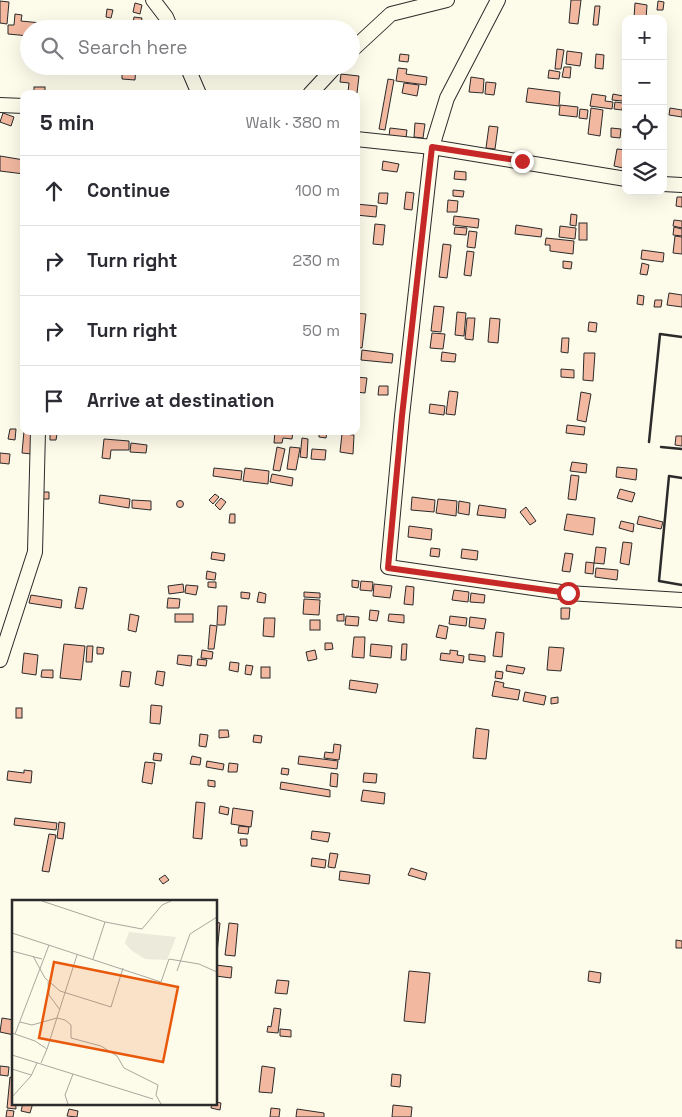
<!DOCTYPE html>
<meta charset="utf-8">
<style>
:root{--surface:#fff;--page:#f7f7f7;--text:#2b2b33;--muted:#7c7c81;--line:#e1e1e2}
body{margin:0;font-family:"Space Grotesk",sans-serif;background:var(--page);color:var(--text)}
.controls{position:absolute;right:15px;top:15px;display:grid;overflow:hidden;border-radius:10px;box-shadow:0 5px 20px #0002}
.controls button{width:45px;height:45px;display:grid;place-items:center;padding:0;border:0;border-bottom:1px solid var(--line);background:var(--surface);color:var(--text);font:25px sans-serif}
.stop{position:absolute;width:15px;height:15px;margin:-11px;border:4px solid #c62828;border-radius:50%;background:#fff}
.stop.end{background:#c62828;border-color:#fff;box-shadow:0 1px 5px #0008}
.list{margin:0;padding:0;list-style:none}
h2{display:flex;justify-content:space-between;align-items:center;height:65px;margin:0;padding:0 20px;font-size:21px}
h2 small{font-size:16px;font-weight:400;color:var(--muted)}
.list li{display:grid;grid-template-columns:32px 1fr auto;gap:15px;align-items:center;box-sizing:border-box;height:70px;padding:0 20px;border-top:1px solid var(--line)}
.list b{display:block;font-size:19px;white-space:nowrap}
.list em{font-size:16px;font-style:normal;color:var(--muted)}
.icon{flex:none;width:28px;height:28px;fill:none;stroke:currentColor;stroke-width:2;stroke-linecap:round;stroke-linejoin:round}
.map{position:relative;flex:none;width:682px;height:1117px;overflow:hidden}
.search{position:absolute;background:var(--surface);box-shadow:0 5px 20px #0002;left:20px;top:20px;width:340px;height:55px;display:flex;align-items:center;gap:12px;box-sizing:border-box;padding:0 18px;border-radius:28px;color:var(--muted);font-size:19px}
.panel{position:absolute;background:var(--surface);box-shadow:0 5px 20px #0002;left:20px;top:90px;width:340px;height:345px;border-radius:10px}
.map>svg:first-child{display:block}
.building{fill:#f2b8a0;stroke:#2b2b2b}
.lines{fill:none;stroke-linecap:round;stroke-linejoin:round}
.minor-casing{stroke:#2b2b2b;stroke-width:16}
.minor{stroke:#fdfbea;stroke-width:14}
.wall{stroke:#2b2b2b;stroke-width:2.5}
.route{stroke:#c62828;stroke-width:6}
.inset-road{fill:none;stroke:#a9a89e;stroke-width:1}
.view{fill:#e8590c;fill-opacity:0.15;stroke:#e8590c;stroke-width:2.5}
.inset-edge{fill:none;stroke:#2b2b2b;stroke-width:2.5}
</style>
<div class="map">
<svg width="682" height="1117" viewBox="0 0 682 1117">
<rect width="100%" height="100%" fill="#fdfbea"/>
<g class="building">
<polygon points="571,0 581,0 578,24 569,23"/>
<polygon points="0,1 9,2 7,24 0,23"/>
<polygon points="658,1 664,2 663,10 657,10"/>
<polygon points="135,3 142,5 140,14 133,12"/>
<polygon points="635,3 647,5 646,19 634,18"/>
<polygon points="595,6 600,6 598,25 593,25"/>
<polygon points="107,9 113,10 111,18 106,17"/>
<polygon points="15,14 22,15 21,21 41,23 41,29 29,29 29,36 8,34 8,25 14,25"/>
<polygon points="134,17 142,18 140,29 132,29"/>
<polygon points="298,21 306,23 306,29 297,29"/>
<polygon points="557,49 564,50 561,69 555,69"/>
<polygon points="567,51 582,53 580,66 566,64"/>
<polygon points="400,54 409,55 408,62 399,61"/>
<polygon points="596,54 604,55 603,69 595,68"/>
<polygon points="102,66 112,66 111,74 101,72"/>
<polygon points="122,66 136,66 135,80 122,79"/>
<polygon points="564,67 571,67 570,78 562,77"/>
<polygon points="398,68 407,69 406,74 427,77 426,85 396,81"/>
<polygon points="549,70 560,72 559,79 548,78"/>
<polygon points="341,74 359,76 357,93 348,92 349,83 340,82"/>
<polygon points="471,77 484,79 483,93 469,92"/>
<polygon points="388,79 394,80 385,130 379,129"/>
<polygon points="486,82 496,83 494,95 485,94"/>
<polygon points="404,83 419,85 417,96 402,93"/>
<rect x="34" y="87" width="11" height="7"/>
<polygon points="528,88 560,92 559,106 526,102"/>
<polygon points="592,94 606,96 605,101 613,102 612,109 590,106"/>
<polygon points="613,94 623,96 623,101 612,100"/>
<polygon points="615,102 623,103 622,110 614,109"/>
<polygon points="560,105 578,107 577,117 559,115"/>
<polygon points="591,108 603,110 600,136 588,134"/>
<polygon points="670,108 682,110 682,117 669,115"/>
<polygon points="580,109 588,110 587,119 579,118"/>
<polygon points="3,113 14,117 11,126 0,122"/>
<polygon points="415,123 425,124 423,138 414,137"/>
<polygon points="489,126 498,127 495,149 486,148"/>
<polygon points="390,128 407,130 406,138 389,136"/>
<polygon points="611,128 621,129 620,138 611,137"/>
<polygon points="617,149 626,150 623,168 614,166"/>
<polygon points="0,156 24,160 24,174 0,171"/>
<polygon points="383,161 399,164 397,172 382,170"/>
<polygon points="455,171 466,172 466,180 454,179"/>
<polygon points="453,190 464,191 463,197 453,196"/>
<polygon points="406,192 414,193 412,210 404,209"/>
<polygon points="379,193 388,193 387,204 378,203"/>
<polygon points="677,197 682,197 682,207 676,206"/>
<polygon points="448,200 458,201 457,212 447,212"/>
<polygon points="356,204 377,206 376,217 356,215"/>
<polygon points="571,214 577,215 576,226 570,225"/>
<polygon points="454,216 479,219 478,228 453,225"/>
<polygon points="674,220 682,221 682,228 673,226"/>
<rect x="579" y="223" width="8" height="17"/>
<polygon points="375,224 385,225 383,245 373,244"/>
<polygon points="516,225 542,229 541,237 515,234"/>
<polygon points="560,226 576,228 575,239 559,237"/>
<polygon points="455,227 467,228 466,235 454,234"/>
<polygon points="674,227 682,229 682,236 673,235"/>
<polygon points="469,231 477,232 475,248 467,247"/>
<polygon points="675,236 682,237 682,254 673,253"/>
<polygon points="546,238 574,241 573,254 550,251 550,245 545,245"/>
<polygon points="443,244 451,245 447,278 439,277"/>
<polygon points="642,250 664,253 663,262 641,259"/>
<polygon points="467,251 474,252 471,276 464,275"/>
<polygon points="563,261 572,262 571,269 563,268"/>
<polygon points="642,263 649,265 647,275 640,274"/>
<polygon points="669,293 682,295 682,307 667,305"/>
<polygon points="638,295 644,296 643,305 637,304"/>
<polygon points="655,300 662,300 661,307 654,307"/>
<polygon points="434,306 444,307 441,332 431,331"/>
<polygon points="457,312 466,313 464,336 455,335"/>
<polygon points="356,313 366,314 362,348 356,347"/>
<polygon points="467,318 475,318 473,340 465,339"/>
<polygon points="490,318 500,319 498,343 488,342"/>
<polygon points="589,322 597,323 596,332 588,331"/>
<polygon points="432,333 445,334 443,349 430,348"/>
<polygon points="562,338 569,338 568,353 561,352"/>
<polygon points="362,350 393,354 392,363 361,360"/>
<polygon points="442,352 456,354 455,362 441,361"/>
<polygon points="584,353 595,353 593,381 583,380"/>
<polygon points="561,369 574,370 574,378 561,377"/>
<polygon points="356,377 367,378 365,393 356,392"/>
<polygon points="379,386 388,386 388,395 378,395"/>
<polygon points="449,391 458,392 455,415 446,414"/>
<polygon points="581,392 591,394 586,422 577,420"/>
<polygon points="430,404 445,406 444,415 429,413"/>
<polygon points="567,425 585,427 584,435 566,433"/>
<polygon points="10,429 16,429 15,440 8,439"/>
<polygon points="24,431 35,431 32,454 22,453"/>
<polygon points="275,431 293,431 292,439 283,438 282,443 274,443"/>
<polygon points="319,431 327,431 326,438 319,437"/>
<polygon points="50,433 57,434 56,440 50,440"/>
<polygon points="342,434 354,435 353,454 340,452"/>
<polygon points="676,436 682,436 682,446 675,445"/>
<polygon points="302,438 308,439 307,458 300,457"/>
<polygon points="104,439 129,441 129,450 111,450 110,459 102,458"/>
<polygon points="131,443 147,445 146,453 130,452"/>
<polygon points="277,447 285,449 280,471 273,470"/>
<polygon points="290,447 300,448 296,470 287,469"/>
<polygon points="312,449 326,450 325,460 311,459"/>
<polygon points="0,453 10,454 9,464 0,463"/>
<polygon points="572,462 587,464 586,473 570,471"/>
<polygon points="617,467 637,469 636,480 616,477"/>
<polygon points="214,468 242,471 241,480 213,476"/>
<polygon points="245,468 269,471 268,484 243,481"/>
<polygon points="272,474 293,478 292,486 270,482"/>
<polygon points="571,475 579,476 576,500 568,499"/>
<polygon points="620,489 635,493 632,502 617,498"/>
<polygon points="43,492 49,492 49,499 42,499"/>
<polygon points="215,494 219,497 213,504 209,500"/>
<polygon points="100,495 130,499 129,508 99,503"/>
<polygon points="412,497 435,500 434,512 411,510"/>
<polygon points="221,498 226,502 220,510 215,505"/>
<polygon points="438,499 457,501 456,516 436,513"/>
<polygon points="132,500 151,501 151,510 132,508"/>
<circle cx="180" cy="504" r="3.5"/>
<polygon points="459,501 470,503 469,515 458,513"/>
<polygon points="479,505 506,509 505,518 477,515"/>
<polygon points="526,507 536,521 530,525 520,512"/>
<polygon points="230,514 235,514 235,523 229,523"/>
<polygon points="567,514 595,518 593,535 564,530"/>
<polygon points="639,516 663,522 661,529 637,524"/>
<polygon points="621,521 634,524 633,532 619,528"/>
<polygon points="409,526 432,529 431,540 408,537"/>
<polygon points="623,542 632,543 629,565 620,563"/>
<polygon points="596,547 606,548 604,564 594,563"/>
<polygon points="431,548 440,549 439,557 430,556"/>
<polygon points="462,549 478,551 477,560 461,558"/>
<polygon points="212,552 225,554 224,561 211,559"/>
<polygon points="565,553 573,554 570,572 562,571"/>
<polygon points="586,562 594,563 593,574 585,573"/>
<polygon points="596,568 618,570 617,580 595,577"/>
<polygon points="207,571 216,573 215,580 206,579"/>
<polygon points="352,580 359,581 358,588 352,587"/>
<polygon points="361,581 373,582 372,591 360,590"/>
<polygon points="208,582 216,582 216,588 208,587"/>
<polygon points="183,584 184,592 169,594 168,586"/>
<polygon points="374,584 392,586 390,598 373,596"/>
<polygon points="186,585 198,586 196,595 185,593"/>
<polygon points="406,586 414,587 413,605 404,604"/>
<polygon points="79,587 87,588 83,609 75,608"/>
<polygon points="454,590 469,592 468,602 452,600"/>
<polygon points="241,592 250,593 249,599 241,598"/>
<polygon points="259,592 266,594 265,603 257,602"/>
<polygon points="304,592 320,593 320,598 304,597"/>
<polygon points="471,593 485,595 484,603 470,602"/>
<polygon points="31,595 62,600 61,608 29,603"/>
<polygon points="168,598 180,599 179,608 167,608"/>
<polygon points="304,599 320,600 319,615 303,614"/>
<polygon points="218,606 227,606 225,625 217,625"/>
<polygon points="561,608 570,608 569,619 561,619"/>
<polygon points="370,610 379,611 377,621 369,620"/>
<polygon points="130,614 139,616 136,632 128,630"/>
<rect x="175" y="614" width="18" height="8"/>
<polygon points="344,614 344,621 337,621 337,615"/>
<polygon points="389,614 404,615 404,623 388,621"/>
<polygon points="346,616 359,617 358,626 345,625"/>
<polygon points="450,616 467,618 466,626 449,624"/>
<polygon points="470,617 486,619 484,629 469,627"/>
<polygon points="264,618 275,618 274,637 263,636"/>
<rect x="310" y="620" width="10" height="10"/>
<polygon points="210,625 217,626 214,649 208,649"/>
<polygon points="439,625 448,627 446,639 436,637"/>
<polygon points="496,632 504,633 502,657 493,656"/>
<polygon points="354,637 365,637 364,658 352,657"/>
<polygon points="325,643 332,643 333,649 325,650"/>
<polygon points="64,644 85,646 81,680 60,678"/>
<polygon points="371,644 392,646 391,658 370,656"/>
<polygon points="402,644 407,644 406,660 401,660"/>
<polygon points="87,646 93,646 92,662 86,662"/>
<polygon points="97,647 104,648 103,654 97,654"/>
<polygon points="549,647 564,648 561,671 547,670"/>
<polygon points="202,650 213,652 212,659 201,658"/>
<polygon points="315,650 317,659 308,661 306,652"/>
<polygon points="450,650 458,651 457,655 464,656 463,663 440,660 441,653 450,654"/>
<polygon points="24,653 38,655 36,675 22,673"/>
<polygon points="469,654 485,656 485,662 469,660"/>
<polygon points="178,655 192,656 191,666 177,664"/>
<polygon points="198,659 207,660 206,666 197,665"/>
<polygon points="230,662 239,663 238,672 229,670"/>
<polygon points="246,665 253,666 251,675 245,674"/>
<polygon points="507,665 525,668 523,674 506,671"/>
<rect x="261" y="667" width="9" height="11"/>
<polygon points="42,670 53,670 53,678 41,677"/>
<polygon points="122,671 131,672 129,687 120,686"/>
<polygon points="157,671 165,672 163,686 155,684"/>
<polygon points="496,671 503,672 502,679 495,678"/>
<polygon points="350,680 378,684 376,693 349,689"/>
<polygon points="495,681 504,683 503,687 520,690 518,700 492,696"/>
<polygon points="525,692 546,696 544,705 523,701"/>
<polygon points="558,697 558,703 551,704 551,698"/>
<polygon points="151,705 162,706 160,724 150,723"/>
<rect x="16" y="708" width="6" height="10"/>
<polygon points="476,728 489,730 486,759 473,758"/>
<polygon points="219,730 228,730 229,737 219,738"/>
<polygon points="200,734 208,735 206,747 199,746"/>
<polygon points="254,735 262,736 261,743 253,742"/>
<polygon points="334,744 341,745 339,760 324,758 325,752 333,753"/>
<polygon points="154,753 162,754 161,761 153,760"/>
<polygon points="192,756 201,758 200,765 190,764"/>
<polygon points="299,756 338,761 337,769 298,764"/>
<polygon points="207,761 224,764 223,770 206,767"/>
<polygon points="145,762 155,763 152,784 142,782"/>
<polygon points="229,763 238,764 237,772 228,772"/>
<polygon points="282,768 289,769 288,775 281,774"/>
<polygon points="24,770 32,771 31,783 7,780 8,771 24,773"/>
<polygon points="331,773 338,774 337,787 330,786"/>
<polygon points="364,773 377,774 376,783 363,782"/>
<polygon points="208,780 215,781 215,787 208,786"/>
<polygon points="281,782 330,790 330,797 280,789"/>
<polygon points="363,790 385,793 384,804 361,801"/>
<polygon points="196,802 205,803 202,839 193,838"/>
<polygon points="220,806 229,808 228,815 219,813"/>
<polygon points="233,808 253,811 251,827 231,824"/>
<polygon points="15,818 57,823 56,830 14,825"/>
<polygon points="59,822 65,823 63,839 57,838"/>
<polygon points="239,826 249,827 248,834 238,833"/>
<polygon points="312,831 330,833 328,842 311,839"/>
<polygon points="49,834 56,835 49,872 42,871"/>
<polygon points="240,839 247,839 247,846 241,846"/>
<polygon points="330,853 338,854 335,868 328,867"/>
<polygon points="312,858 326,860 325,868 311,866"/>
<polygon points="411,868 427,873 425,880 408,875"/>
<polygon points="340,871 370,875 369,884 339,880"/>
<polygon points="165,875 169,880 163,884 159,879"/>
<polygon points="216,922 220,923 217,953 216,953"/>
<polygon points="229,923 238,924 235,956 225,955"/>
<polygon points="676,940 682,941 682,948 676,948"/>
<polygon points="216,965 232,967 231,978 216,976"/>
<polygon points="409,971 430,973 425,1023 404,1021"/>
<polygon points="589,971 601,973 600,983 588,981"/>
<polygon points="277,980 289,981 287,994 275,993"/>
<polygon points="274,1008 281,1009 278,1033 267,1032 268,1026 271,1027"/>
<polygon points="2,1018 14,1020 14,1035 0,1032"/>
<polygon points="280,1029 291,1030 291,1037 280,1036"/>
<polygon points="0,1066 9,1067 8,1076 0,1075"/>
<polygon points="262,1066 275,1068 272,1093 259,1092"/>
<polygon points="392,1074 401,1075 400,1087 391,1086"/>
<polygon points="10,1077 14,1078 16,1109 7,1108"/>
<polygon points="216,1102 221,1103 220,1110 211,1108 212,1103"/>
<polygon points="23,1103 33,1103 30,1113 21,1111"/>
<polygon points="393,1105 412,1107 411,1117 392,1117"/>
<polygon points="271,1108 280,1109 279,1117 270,1117"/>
<polygon points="69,1109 78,1111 77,1117 67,1116"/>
<polygon points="297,1109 324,1113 324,1117 296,1117"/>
<polygon points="7,1110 14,1111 13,1117 6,1117"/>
</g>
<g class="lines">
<defs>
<g id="minor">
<polyline points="153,0 166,17 171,29"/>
<polyline points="498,0 447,98 432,147 402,416 388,567 568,593 682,600"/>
<polyline points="351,51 391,14 447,0"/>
<polyline points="187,66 199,94"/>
<polyline points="310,94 336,66"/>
<polyline points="0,105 24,106"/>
<polyline points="356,139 432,147 626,179"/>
<polyline points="663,184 682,185"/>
<polyline points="0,660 35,552 38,431"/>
</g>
</defs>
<use href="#minor" class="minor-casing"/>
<use href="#minor" class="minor"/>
<g class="wall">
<polyline points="649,442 660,334 682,337"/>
<polyline points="661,447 682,449"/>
<polyline points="682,478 669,476 659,581 682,585"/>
</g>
</g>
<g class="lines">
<polyline class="route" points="522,161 432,147 402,416 388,568 568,593"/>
</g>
<g transform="translate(12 900)">
<rect width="205" height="205" fill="#fdfbea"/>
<path d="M117 32 164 37 155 60 133 59 119 50 113 43Z" fill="#ecebdb"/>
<path class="inset-road" d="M30 1 93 22 81 59M93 22 130 29 150 5 159 1M0 33 149 82 157 59 187 64 205 72M0 51 30 59M21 56 33 78 48 91 99 107 111 68M165 71 178 34 205 17M36 82 37 95 48 110M8 122 20 125 45 118 53 120 59 125V138L89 146 105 156 112 168 146 185 144 195 149 204M0 133 23 141 35 149 29 163M3 134 37 45M35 149 65 55M0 155 141 199M0 169 19 175M0 197 19 176 25 163M56 204 53 195 61 174"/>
<path class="view" d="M42 62 166 87 151 162 27 138Z"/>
<rect width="205" height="205" class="inset-edge"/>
</g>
</svg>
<div class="controls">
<button>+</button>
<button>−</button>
<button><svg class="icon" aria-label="locate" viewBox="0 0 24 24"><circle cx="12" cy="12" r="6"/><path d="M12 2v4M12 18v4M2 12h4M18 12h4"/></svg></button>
<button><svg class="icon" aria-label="layers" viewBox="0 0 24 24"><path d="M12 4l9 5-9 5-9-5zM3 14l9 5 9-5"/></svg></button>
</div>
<div class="stop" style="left:568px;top:593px"></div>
<div class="stop end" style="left:522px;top:161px"></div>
<div class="search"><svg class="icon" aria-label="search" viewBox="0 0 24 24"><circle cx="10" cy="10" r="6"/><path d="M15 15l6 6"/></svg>Search here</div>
<section class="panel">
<h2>5 min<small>Walk · 380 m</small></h2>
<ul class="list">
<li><svg class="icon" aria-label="ahead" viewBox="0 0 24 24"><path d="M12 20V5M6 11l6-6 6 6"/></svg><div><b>Continue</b></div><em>100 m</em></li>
<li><svg class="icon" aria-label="right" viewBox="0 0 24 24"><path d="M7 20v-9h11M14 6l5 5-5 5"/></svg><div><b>Turn right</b></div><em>230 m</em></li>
<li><svg class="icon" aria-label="right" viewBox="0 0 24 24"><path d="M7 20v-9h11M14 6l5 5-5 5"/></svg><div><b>Turn right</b></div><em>50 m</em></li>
<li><svg class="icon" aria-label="arrive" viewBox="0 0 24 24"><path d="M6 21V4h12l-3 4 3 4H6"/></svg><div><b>Arrive at destination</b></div></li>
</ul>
</section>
</div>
